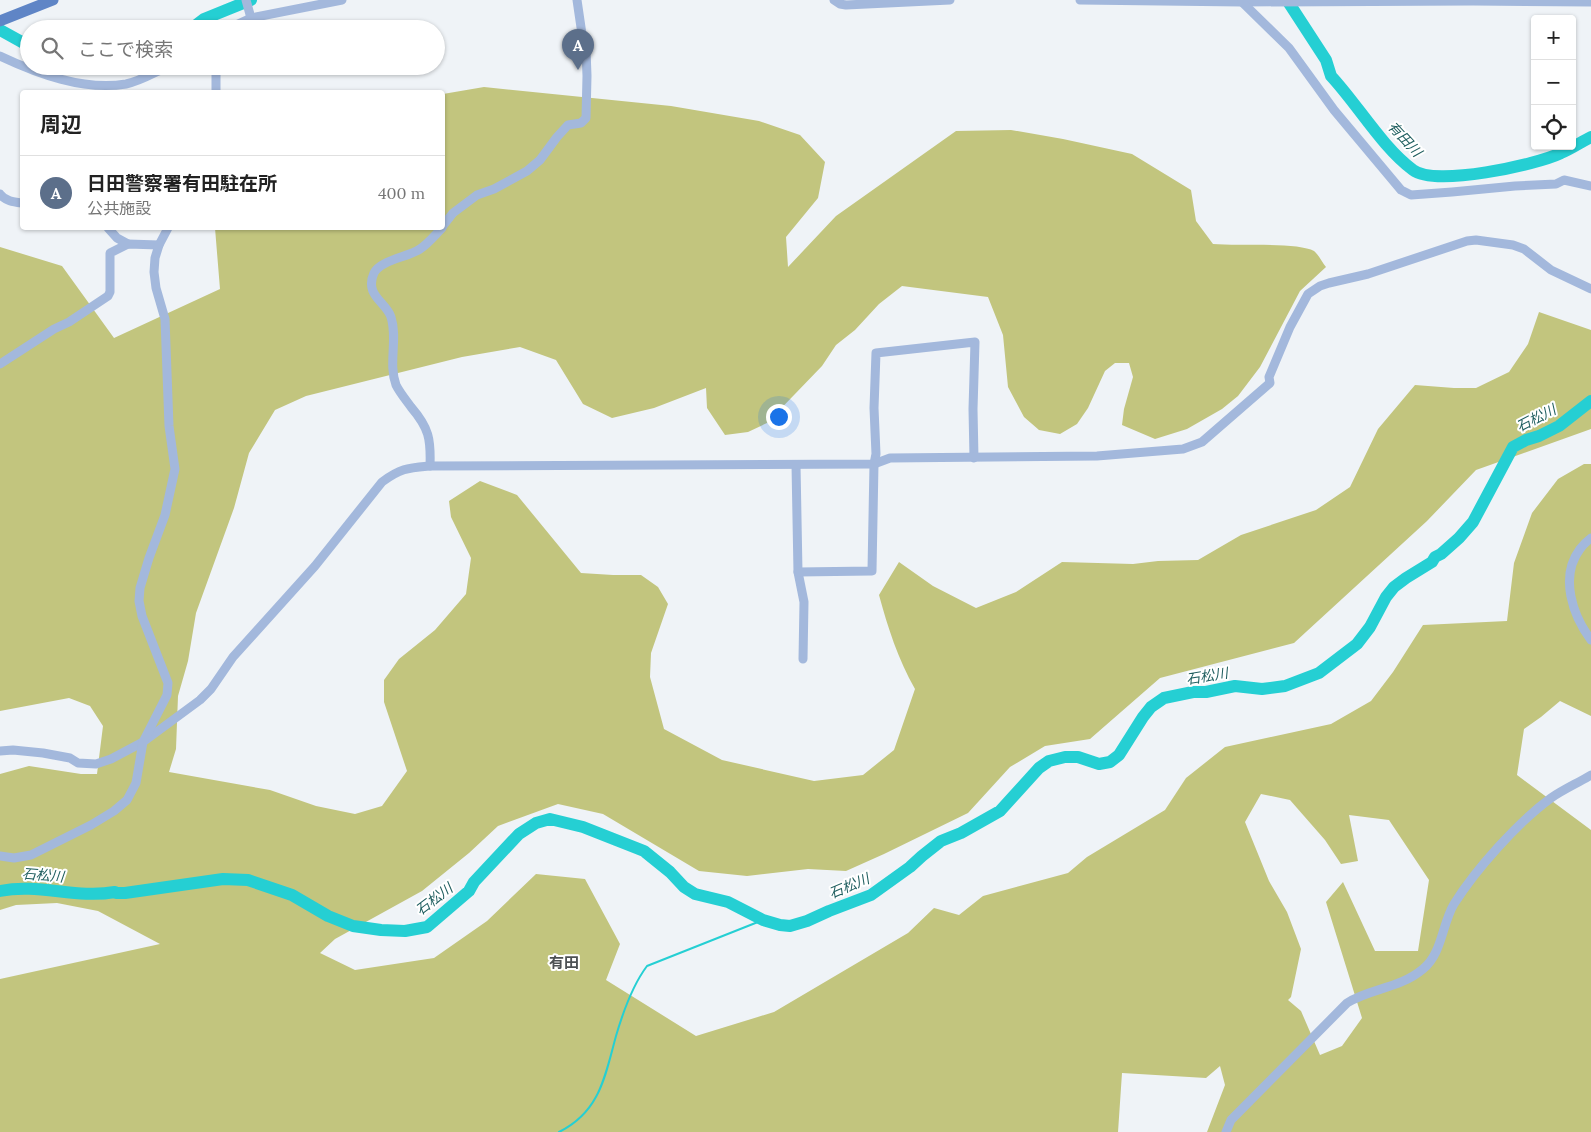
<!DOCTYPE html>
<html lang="ja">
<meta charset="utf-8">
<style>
:root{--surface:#fff;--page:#f6f6f6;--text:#222;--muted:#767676;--line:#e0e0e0;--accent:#4442b8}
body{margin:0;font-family:Lora,"Noto Sans JP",serif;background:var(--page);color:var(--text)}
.controls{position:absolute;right:15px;top:15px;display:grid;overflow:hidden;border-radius:5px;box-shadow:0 1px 4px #0004}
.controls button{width:45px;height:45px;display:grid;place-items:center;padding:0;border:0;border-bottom:1px solid var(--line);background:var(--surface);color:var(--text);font:25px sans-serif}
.you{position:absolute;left:778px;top:416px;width:18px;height:18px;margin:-12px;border:4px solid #fff;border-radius:50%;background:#1a73e8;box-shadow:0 0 0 8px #1a73e833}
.badge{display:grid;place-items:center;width:32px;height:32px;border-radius:50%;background:var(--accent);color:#fff;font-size:16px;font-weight:700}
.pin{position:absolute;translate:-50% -41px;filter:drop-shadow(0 1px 2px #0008)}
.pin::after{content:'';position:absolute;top:26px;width:18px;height:15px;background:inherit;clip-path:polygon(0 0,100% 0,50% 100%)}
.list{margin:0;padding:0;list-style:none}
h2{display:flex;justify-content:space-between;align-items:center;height:65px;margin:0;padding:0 20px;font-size:21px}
h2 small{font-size:16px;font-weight:400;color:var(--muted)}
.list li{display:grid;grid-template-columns:32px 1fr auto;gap:15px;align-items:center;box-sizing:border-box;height:75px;padding:0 20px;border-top:1px solid var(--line)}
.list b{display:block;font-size:19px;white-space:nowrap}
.list p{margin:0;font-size:16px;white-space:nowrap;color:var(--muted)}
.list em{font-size:16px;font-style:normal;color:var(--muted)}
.icon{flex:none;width:28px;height:28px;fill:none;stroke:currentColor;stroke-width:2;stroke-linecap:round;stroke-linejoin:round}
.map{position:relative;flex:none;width:1591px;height:1132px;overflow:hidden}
.search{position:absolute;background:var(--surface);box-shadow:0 1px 4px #0004;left:20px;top:20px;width:425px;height:55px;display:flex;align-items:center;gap:12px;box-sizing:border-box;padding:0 18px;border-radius:28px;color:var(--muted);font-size:19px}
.panel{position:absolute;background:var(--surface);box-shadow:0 1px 4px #0004;left:20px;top:90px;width:425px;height:140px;border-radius:5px}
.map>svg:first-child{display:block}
.green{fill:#c2c57e;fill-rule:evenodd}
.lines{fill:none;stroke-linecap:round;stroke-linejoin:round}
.stream{stroke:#25cfd3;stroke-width:2}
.river{stroke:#25cfd3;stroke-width:12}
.minor{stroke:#a3b8dc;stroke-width:9}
.major{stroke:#5f85c6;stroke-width:11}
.labels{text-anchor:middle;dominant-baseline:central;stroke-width:4;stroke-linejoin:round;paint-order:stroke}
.water-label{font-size:14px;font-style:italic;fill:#1f5e5f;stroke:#fff}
.quarter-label{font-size:15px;font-weight:bold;fill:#4d5154;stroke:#fff}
</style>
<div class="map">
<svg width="1591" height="1132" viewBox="0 0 1591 1132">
<rect width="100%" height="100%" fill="#eff3f7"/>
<path class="green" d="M484 87 671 106 759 121 800 135 825 162 818 198 786 237 788 267 836 216 956 131 1011 130 1063 139 1132 154 1191 190 1196 221 1213 244C1236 246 1299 242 1314 251 1318 254 1322 262 1326 267L1300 291 1260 367 1238 396 1222 409 1187 429 1155 439 1122 425 1124 409 1133 377 1129 363H1115L1105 371 1088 408 1077 424 1060 434 1039 430 1024 417 1008 387 1003 335 988 297 902 286 879 304 855 330 836 345 822 366 767 423 748 432 725 435 707 408 706 388 654 408 612 418 583 404 556 360 520 347 462 357 306 396 275 410 249 453 234 508 196 613 188 661 178 696 176 749 169 772 270 790 316 806 355 814 382 806 407 771 384 702V680L399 659 435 630 466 594 471 558 451 517 449 501 480 481 517 495 581 573 613 575H641L658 587 668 604 651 653 650 677 664 729 722 760 814 781 863 775 894 750 915 689C898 659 888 628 879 595L899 562 933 586 976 608 1016 592 1062 562 1133 564 1158 561 1198 560 1241 535 1316 510 1350 487 1378 429 1415 385 1454 388H1476L1509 372 1528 344 1539 312 1591 330V429L1476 470 1427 521 1294 643 1160 678 1090 739 1045 746 1010 767 968 813 884 854 846 871 808 869 747 876 699 871 603 814 558 804 498 826 469 853 422 891 335 939 320 953 355 970 434 958 487 921 536 874 585 879 620 944 606 980 696 1036 774 1012 908 933 934 908 959 915 983 896 1068 873 1087 857 1165 810 1186 778 1225 747 1331 724 1371 701 1393 672 1423 625 1507 621 1514 563 1532 513 1558 479 1584 464H1591V716L1560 701 1541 717 1524 729 1517 775 1591 830V1132H1207L1225 1085 1220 1066 1206 1078 1122 1073 1118 1132H0V979L160 944 98 911 57 903 16 905 0 910V774L29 766 81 774H97L103 726 90 706 69 698 0 711V247L62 266 114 338 220 289 215 228H442L443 94ZM1261 794 1290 800 1325 840 1341 864 1358 861 1349 815 1389 820 1429 880 1418 951H1375L1343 882 1326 902 1362 1018 1342 1046 1320 1055 1301 1011 1288 1000 1291 997 1301 949 1287 912 1269 881 1245 822Z"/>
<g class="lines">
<path class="stream" d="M559 1132C600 1112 605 1076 616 1036 623 1012 632 986 647 966L763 920"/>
<g class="river">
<path d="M1287 0 1326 60 1331 76C1358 105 1382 147 1413 170 1435 187 1536 165 1561 153 1571 149 1581 142 1591 137"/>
<polyline points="191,29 204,19 251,0"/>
<polyline points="0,30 29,46"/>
<polyline points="87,66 97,68 125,66"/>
<path d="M0 891C38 883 76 899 115 892L116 893H125L223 879 248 880 292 895 328 916 353 926 381 930 405 931 427 927 469 891 474 882 519 834 536 823 550 819 583 827 644 851 670 872 684 887 695 894 728 902 763 920 780 925 790 926 807 921 829 911 871 895 910 867 922 856 941 841 961 833 1000 811 1039 768 1049 761 1065 757H1078L1099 764 1110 762 1119 755 1143 717 1151 707 1164 698 1193 692H1206L1235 686 1262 689 1285 686 1319 673 1357 644 1370 627 1386 597 1394 587 1406 578 1432 562 1435 557 1441 554 1459 538 1473 522 1513 447 1526 440 1539 436 1559 426 1591 401"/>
</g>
<g class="minor">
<polyline points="246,0 251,18"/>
<polyline points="834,0 840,4 846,5 950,0"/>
<polyline points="1080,0 1242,2 1473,1 1591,2"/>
<polyline points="1242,2 1289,48 1334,110 1401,190 1411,195 1452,192 1515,186 1556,184 1564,180 1591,186"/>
<polyline points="233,29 238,24 251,18 342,0"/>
<path d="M0 56C38 74 84 91 126 84 141 81 155 72 169 66"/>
<polyline points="216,66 216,92"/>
<path d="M0 194C5 201 14 202 22 203"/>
<polyline points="442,227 453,213 477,195 494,189 527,171 540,160 557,137 568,125 581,123 586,118 587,76 586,49 583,41 577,0"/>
<polyline points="108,228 117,238 128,244"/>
<polyline points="0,364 54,329 69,322 108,296 110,292 110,253 128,244 159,245"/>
<polyline points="796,465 798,572 804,602 803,659"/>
<path d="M430 466C431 439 429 428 411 407 406 400 400 393 396 385 388 363 398 339 391 317 386 302 364 295 374 273 380 260 409 257 420 249 429 243 435 235 442 228"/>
<path d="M1591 538C1587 541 1583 545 1580 549 1559 577 1573 616 1591 640"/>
<polyline points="798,572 872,571 874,464 876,454 874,408 876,353 975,342 973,409 974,458"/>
<path d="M0 751 13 750 43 753 70 758 78 763 96 764 111 759 143 742 200 700 211 689 233 657 315 566 382 482C401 468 408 468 430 466L874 464 890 458 1097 456 1183 449 1202 442 1270 383 1269 377 1290 327 1308 294 1320 286 1329 283 1368 274 1467 241 1476 240 1513 245 1524 249 1551 270 1591 289"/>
<polyline points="0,856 14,858 31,855 91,825 114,811 127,800 136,783 143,742 167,695 168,683 142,616 139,601 140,588 149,558 165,515 175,469 169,426 165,319 156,288 154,272 155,258 159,245 168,228"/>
<path d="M1226 1132 1231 1120 1347 1003C1371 988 1399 989 1423 969 1442 954 1442 924 1454 904 1476 869 1518 822 1551 798 1564 789 1578 783 1591 775"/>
</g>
<polyline class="major" points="0,21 53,0"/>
</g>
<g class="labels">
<g class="water-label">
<text transform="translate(1405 139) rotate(47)">有田川</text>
<text transform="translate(1536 418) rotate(-27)">石松川</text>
<text transform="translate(1207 676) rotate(-9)">石松川</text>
<text transform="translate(43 875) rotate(5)">石松川</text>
<text transform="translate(849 886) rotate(-23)">石松川</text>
<text transform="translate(434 899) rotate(-37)">石松川</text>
</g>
<g class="quarter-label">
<text x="564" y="962">有田</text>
</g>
</g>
</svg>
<div class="controls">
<button>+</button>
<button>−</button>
<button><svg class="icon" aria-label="locate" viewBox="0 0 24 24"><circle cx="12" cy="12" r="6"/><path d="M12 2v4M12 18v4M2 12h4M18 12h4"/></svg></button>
</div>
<div class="you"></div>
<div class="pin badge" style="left:578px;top:70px;background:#5c6f8a">A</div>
<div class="search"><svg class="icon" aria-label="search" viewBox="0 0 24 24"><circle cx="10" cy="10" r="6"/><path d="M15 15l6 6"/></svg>ここで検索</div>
<section class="panel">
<h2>周辺<small></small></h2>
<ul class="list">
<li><span class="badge" style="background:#5c6f8a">A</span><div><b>日田警察署有田駐在所</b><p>公共施設</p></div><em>400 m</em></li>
</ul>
</section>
</div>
